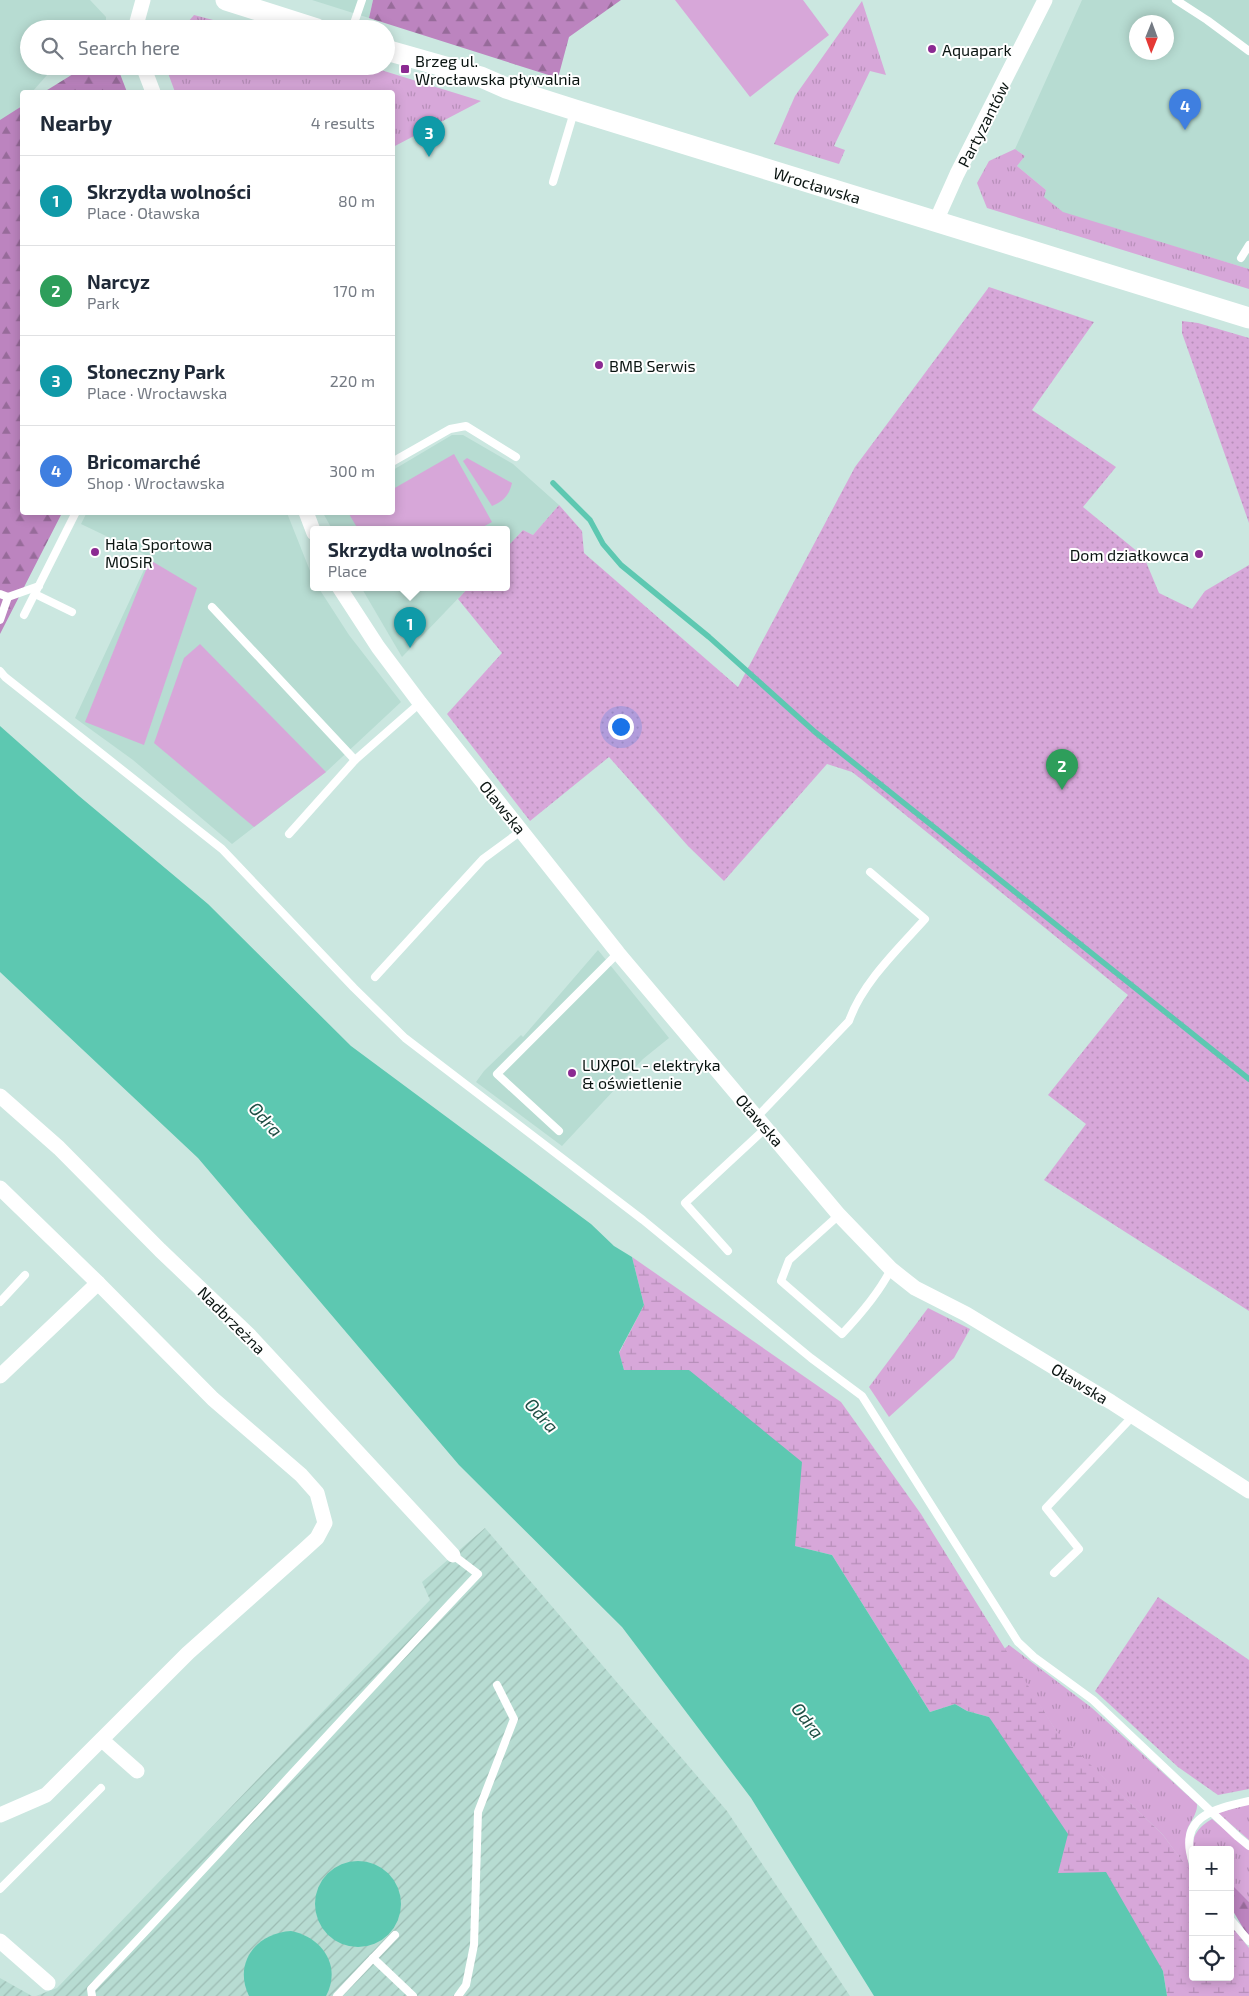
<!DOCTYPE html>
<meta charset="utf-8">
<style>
:root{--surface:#fff;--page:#f6f6f7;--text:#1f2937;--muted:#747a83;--line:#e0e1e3;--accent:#0b8043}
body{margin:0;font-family:"Exo 2",sans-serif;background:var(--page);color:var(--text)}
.controls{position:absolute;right:15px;bottom:15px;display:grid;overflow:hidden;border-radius:5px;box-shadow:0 2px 12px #0003}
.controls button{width:45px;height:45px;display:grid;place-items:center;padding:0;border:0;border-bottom:1px solid var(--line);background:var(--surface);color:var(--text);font:25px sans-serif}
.compass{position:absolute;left:1129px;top:15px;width:45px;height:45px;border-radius:50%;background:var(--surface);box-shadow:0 2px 12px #0003;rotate:181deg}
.you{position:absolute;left:620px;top:726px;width:18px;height:18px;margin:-12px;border:4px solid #fff;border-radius:50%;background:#1a73e8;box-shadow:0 0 0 8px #1a73e833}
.badge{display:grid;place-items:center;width:32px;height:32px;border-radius:50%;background:var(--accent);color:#fff;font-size:16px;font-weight:700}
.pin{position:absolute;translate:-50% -41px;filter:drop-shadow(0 1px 2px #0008)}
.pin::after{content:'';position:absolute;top:26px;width:18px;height:15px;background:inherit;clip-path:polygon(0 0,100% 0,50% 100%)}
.popup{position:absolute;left:310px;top:526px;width:200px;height:65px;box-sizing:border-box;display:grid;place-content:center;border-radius:5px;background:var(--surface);filter:drop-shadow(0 1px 4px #0005);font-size:16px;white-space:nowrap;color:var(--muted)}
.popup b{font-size:19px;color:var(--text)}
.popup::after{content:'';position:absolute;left:50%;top:100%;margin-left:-10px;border:10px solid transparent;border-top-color:var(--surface)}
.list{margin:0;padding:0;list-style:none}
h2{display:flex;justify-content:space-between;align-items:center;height:65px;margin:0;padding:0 20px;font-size:21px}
h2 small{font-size:16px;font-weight:400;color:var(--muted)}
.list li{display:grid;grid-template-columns:32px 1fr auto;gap:15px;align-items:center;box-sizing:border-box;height:90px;padding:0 20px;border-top:1px solid var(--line)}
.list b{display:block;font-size:19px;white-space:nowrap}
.list p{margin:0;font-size:16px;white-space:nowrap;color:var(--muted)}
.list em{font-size:16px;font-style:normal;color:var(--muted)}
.icon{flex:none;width:28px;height:28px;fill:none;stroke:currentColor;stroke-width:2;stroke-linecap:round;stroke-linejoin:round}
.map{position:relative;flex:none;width:1249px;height:1996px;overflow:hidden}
.search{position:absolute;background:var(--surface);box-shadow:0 2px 12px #0003;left:20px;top:20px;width:375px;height:55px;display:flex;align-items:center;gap:12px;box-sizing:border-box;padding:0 18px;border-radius:28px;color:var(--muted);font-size:19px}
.panel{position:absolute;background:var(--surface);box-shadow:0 2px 12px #0003;left:20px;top:90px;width:375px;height:425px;border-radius:5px}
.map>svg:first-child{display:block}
.built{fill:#b7dcd2;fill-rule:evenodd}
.industrial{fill:url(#industrial-furrows)}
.grass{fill:url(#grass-tufts)}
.forest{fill:url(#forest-firs)}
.wetland{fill:url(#wetland-marsh)}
.garden{fill:url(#garden-dots)}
.pitch{fill:#d7a7d9}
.water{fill:#5dc8b1}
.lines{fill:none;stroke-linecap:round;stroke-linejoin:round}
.stream{stroke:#5dc8b1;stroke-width:5.5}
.lane{stroke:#fff;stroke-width:8}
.street{stroke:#fff;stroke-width:15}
.secondary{stroke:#fff;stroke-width:21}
.poi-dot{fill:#8b2a92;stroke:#fff;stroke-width:2}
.labels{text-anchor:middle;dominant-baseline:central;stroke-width:4;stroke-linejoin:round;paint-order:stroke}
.poi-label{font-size:16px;fill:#0a1411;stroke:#fff;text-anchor:start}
.street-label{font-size:16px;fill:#0a1411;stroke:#fff}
.water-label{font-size:18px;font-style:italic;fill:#1f4e44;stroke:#fff}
</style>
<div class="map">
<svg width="1249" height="1996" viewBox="0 0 1249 1996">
<defs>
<pattern id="industrial-furrows" width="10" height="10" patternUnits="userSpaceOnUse" patternTransform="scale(1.25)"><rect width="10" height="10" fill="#b7dcd2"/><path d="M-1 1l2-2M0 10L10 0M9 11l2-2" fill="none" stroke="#9cbcb3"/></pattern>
<pattern id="grass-tufts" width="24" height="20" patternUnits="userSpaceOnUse" patternTransform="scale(1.25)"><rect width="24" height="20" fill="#d7a7d9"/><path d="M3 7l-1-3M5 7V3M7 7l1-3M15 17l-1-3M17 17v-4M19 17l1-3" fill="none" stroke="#b78fb9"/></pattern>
<pattern id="forest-firs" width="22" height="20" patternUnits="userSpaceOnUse" patternTransform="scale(1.25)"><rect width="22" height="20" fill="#bc84bf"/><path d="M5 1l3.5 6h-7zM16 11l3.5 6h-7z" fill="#976b9a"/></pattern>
<pattern id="wetland-marsh" width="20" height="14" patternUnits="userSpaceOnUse" patternTransform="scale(1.25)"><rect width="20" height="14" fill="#d7a7d9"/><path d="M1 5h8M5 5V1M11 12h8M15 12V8" fill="none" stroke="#b78fb9"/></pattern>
<pattern id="garden-dots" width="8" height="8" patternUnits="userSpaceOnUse" patternTransform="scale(1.25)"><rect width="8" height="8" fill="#d7a7d9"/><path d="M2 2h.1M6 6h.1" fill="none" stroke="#b78fb9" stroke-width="1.8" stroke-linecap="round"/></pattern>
</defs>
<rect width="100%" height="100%" fill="#cbe7e0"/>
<g class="built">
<polygon points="0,0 90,0 106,17 106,29 29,29 29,66 55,66 32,92 22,92 22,104 0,130"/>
<polygon points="312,0 373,0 369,18"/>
<path d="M1082 0H1249V269L1063 213 1043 197 1046 190 1017 166 1025 156 1015 149ZM1136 22H1166V52H1136Z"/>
<polygon points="452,435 463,435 513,464 559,505 533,535 523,530 506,548 506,529 332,529 323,513 392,512 393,470"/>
<polygon points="87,512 287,513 314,581 314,587 318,587 349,635 401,702 326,772 232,844 133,760 75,718 150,557 81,524"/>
<polygon points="361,587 469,587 402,657"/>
<polygon points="598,950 669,1038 643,1059 562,1146 476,1082 484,1071 521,1035 523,1037"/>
</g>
<g class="industrial">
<polygon points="485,1528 727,1811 850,1996 36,1996 57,1988 430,1600 422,1582"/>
<polygon points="0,1978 32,1996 0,1996"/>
</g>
<g class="grass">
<polygon points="862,1 886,75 870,71 834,146 845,150 839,164 774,144 795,96"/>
<polygon points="194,15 217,21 219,20 248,29 182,29"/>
<polygon points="168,66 368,66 481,101 393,147 392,92 175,92 168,73 170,71"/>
<polygon points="1015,149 1025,156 1017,166 1046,190 1044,197 1063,212 1249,269 1249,289 987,208 977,183 989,161"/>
<polygon points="928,1308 970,1329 954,1358 889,1417 869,1387"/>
<path d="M1009 1645 1092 1708 1197 1804C1198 1813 1190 1822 1187 1830 1184 1843 1188 1859 1190 1872L1163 1835 1058 1734 1004 1649Z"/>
<polygon points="1249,1804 1249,1840 1218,1813"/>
<path d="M1212 1819 1249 1850V1902L1233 1887 1230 1889V1850H1194C1190 1836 1201 1825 1212 1819Z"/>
</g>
<g class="forest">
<polygon points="373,0 621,0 569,37 558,78 369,18"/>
<polygon points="86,66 117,66 127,92 44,92"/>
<polygon points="22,106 22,512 62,513 0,634 0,120"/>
<polygon points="1233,1886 1249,1902 1249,1938 1230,1906 1230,1889"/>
</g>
<polygon class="wetland" points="632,1257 841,1402 921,1514 1057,1732 1163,1835 1193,1875 1193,1977 1230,1977 1230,1924 1249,1948 1249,1996 1167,1996 1163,1971 1058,1873 989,1717 967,1711 955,1704 930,1712 832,1555 795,1546 689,1370 624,1370 619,1353 644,1305"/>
<g class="garden">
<polygon points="989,287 1094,322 1032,410 1116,467 1083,507 1144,557 1159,593 1192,609 1205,591 1249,565 1249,1311 1044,1180 1086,1124 1048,1095 1128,995 861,779 852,772 827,764 724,881 688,846 609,757 530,821 447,714 502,653 458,599 469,587 506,587 506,548 523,530 533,535 559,505 582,531 584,553 738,687 855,467"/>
<polygon points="1182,321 1198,323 1249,338 1249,523 1182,333"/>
<polygon points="1158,1597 1249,1660 1249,1789 1218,1795 1178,1767 1095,1691"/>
</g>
<g class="pitch">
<polygon points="675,0 803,0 829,35 750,97"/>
<polygon points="454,454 492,522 479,529 358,529 349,514 392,512 393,489"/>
<path d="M467 458 512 483C509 496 503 501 492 506L463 461Z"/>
<polygon points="150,560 197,588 144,745 85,722"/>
<polygon points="200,644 326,772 254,827 154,743 184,658"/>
</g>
<g class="water">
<polygon points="0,726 79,796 208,904 351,1046 591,1224 614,1246 632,1257 644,1305 619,1352 624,1370 689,1370 802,1462 795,1546 832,1555 930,1712 955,1704 967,1711 989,1717 1068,1834 1058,1873 1106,1872 1163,1971 1167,1996 874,1996 751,1798 622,1627 459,1465 198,1158 0,972"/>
<circle cx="358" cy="1904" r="43"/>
<path d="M291 1931C322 1937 342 1966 326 1996H249C233 1963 256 1933 291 1931Z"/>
</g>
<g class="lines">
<polyline class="stream" points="553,483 590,520 603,544 621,565 709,637 815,732 1249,1079"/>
<g class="lane">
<polyline points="1176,0 1207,20 1249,51"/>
<polyline points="352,29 362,0"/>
<polyline points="553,182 574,112"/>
<polyline points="1241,258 1249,245"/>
<polyline points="392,462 450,429 466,426 516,457"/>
<polyline points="0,594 8,597 39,586"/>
<polyline points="35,594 72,612"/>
<polyline points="212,607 355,760 420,703"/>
<polyline points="24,615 76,512"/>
<polyline points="0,620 8,597"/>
<polyline points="0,671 5,677 222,849 354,988 405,1038 643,1220 811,1358 862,1396 1018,1642 1034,1657 1093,1700 1238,1837 1249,1846"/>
<polyline points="289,834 355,760"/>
<polyline points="375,977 483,859 521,831"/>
<path d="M757 1117 849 1021C862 983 899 948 925 919L870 872"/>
<polyline points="559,1131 497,1074 618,953"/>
<path d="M839 1215 789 1260 781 1281 842 1334C860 1315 879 1293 891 1269"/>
<polyline points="728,1251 685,1203 766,1128"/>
<polyline points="0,1302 25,1275"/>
<polyline points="1054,1573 1079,1549 1046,1508 1133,1416"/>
<path d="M1193 1863C1177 1817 1213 1809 1249 1801"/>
<polyline points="0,1889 101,1788"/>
<polyline points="1230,1919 1249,1941"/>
<polyline points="395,1935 373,1958 413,1996"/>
<path d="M92 1996 91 1989C222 1852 348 1711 478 1574L453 1555"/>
<polyline points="337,1996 373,1958"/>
<polyline points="458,1996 466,1985 474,1945 478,1812 514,1719 497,1685"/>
</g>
<g class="street">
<polyline points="135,29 143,0"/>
<polyline points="143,66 153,92"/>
<polyline points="936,221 957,174 1045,0"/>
<polyline points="306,512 314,533"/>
<polyline points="339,587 378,647 420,703 618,953 839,1215 891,1269 915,1288 966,1314 1111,1402 1249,1491"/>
<polyline points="0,1096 59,1148 160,1250 250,1336 453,1555"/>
<polyline points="0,1188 98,1283 0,1376"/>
<polyline points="102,1740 137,1771"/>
<polyline points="0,1815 46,1795 188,1653 305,1549 317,1538 325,1523 317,1493 301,1475 213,1399 98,1283"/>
<polyline points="0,1941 48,1983"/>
</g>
<g class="secondary">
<polyline points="226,0 317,29"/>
<polyline points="386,50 481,77 506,88 575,110 1249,318"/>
</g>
</g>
<g class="poi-dot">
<circle cx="932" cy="49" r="5"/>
<rect x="400" y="64" width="10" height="10" rx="2.5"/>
<circle cx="599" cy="365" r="5"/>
<circle cx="95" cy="552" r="5"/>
<circle cx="1199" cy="554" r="5"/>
<circle cx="572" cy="1073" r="5"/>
</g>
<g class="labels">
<g class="poi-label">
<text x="942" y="49">Aquapark</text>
<text x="415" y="60">Brzeg ul.<tspan x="415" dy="18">Wrocławska pływalnia</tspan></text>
<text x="609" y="365">BMB Serwis</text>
<text x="105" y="543">Hala Sportowa<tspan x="105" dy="18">MOSiR</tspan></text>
<text x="1189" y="554" text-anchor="end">Dom działkowca</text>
<text x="582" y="1064">LUXPOL - elektryka<tspan x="582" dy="18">&amp; oświetlenie</tspan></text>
</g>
<g class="street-label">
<text transform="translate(983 124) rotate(-63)">Partyzantów</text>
<text transform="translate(817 185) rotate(17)">Wrocławska</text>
<text transform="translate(503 807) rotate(51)">Oławska</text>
<text transform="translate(760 1120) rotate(49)">Oławska</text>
<text transform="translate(232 1320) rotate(45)">Nadbrzeżna</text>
<text transform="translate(1080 1383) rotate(31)">Oławska</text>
</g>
<g class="water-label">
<text transform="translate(266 1119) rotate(47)">Odra</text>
<text transform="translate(542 1415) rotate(47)">Odra</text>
<text transform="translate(808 1720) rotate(52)">Odra</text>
</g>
</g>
</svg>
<div class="controls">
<button>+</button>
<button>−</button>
<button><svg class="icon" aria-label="locate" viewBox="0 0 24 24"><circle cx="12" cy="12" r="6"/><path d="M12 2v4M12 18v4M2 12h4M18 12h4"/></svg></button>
</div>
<svg class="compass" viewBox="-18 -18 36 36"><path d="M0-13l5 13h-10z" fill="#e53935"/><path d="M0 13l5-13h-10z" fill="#747a83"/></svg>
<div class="you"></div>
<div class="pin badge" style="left:410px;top:648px;background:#0f9aa8">1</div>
<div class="popup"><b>Skrzydła wolności</b>Place</div>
<div class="pin badge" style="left:1062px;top:790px;background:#2e9e5b">2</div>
<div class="pin badge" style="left:429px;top:157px;background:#0f9aa8">3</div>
<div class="pin badge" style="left:1185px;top:130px;background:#3f7fe0">4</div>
<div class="search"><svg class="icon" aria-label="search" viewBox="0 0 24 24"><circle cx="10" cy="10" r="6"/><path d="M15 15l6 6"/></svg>Search here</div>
<section class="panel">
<h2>Nearby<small>4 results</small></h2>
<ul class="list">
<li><span class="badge" style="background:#0f9aa8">1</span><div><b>Skrzydła wolności</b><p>Place · Oławska</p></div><em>80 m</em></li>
<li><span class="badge" style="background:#2e9e5b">2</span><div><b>Narcyz</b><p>Park</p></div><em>170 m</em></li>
<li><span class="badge" style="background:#0f9aa8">3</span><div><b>Słoneczny Park</b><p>Place · Wrocławska</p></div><em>220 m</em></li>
<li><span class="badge" style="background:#3f7fe0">4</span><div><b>Bricomarché</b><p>Shop · Wrocławska</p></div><em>300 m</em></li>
</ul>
</section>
</div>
